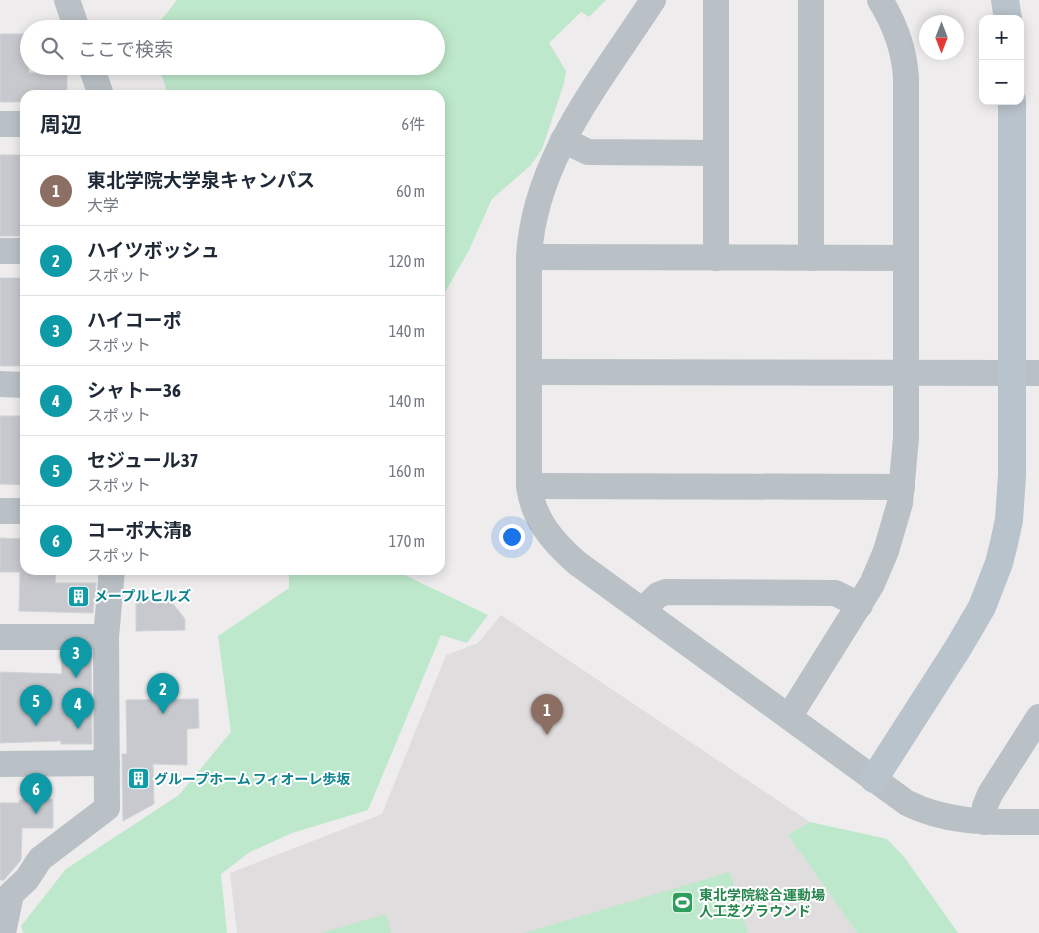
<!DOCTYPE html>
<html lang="ja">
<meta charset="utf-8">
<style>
:root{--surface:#fff;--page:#f2f2f3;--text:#1f2937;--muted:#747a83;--line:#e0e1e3;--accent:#111827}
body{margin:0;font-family:"Asap Condensed","Noto Sans JP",sans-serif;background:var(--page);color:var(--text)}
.controls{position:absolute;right:15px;top:15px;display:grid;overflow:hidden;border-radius:10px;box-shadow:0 2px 12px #0003}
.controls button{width:45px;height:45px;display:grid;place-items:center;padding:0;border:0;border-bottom:1px solid var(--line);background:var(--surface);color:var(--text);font:25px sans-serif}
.compass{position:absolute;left:919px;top:15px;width:45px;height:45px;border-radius:50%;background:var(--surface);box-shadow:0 2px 12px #0003;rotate:180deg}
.you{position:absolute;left:511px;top:536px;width:18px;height:18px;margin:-12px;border:4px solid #fff;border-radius:50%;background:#1a73e8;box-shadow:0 0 0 8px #1a73e833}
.badge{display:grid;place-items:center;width:32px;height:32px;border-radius:50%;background:var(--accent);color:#fff;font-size:16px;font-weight:700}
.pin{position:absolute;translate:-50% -41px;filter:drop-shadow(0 1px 2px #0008)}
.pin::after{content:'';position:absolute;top:26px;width:18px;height:15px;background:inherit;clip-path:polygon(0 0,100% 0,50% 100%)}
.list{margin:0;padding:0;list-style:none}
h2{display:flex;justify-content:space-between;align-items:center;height:65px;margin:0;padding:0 20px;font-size:21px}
h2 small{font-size:16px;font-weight:400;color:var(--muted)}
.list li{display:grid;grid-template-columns:32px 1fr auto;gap:15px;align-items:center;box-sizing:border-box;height:70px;padding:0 20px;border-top:1px solid var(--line)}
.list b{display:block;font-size:19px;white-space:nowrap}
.list p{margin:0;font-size:16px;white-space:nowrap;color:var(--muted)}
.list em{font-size:16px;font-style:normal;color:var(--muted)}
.icon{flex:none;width:28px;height:28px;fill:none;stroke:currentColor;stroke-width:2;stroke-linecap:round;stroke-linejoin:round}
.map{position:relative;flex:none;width:1039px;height:933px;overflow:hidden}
.search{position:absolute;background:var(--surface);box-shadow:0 2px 12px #0003;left:20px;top:20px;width:425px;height:55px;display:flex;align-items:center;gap:12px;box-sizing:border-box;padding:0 18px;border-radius:28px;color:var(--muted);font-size:19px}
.panel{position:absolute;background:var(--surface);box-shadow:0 2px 12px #0003;left:20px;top:90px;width:425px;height:485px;border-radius:15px}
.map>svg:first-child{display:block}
.education{fill:#dfdddd}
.green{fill:#bee8cb}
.building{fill:#c7c9ce;stroke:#d0d3d7}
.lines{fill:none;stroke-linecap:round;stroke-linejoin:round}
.street{stroke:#b9c1c7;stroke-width:26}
.secondary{stroke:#b9c3cc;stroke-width:28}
.labels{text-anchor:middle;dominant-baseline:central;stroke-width:4;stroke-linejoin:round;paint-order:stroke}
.culture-label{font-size:14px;font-weight:bold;fill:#0d838f;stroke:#fff;text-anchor:start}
.leisure-label{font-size:14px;font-weight:bold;fill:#27864d;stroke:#fff;text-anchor:start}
</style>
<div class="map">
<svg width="1039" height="933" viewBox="0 0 1039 933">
<rect width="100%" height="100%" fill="#eeecec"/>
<polygon class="education" points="501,615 810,822 788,835 857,933 237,933 230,873 382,814 446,655 478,643"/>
<g class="green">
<polygon points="177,0 606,0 589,17 581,12 549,43 566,71 564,83 542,149 531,165 492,199 469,250 440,301 440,95 168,95 159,66 436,66 436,29 154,29"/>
<polygon points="289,570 394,570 488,615 467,643 441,635 368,810 292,833 250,852 221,874 227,933 23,933 21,926 66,869 179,795 231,732 218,636 289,588"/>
<polygon points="810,822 887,839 905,858 958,933 857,933 788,835"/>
<polygon points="730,872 748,933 524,933"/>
<polygon points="386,914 391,933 321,933"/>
</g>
<g class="building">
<polygon points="0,34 29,34 29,73 67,72 67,95 25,95 25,102 0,102"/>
<rect x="0" y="155" width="25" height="81"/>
<rect x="0" y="278" width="25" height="88"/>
<polygon points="0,416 25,416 25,485 0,484"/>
<polygon points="0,538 25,539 25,570 56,570 55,583 96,583 93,613 19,611 20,572 0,572"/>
<polygon points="136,600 170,600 185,619 185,630 136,631"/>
<polygon points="91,655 92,744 61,744 61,741 0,743 0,672 62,674 61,656"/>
<polygon points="198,699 199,728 187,729 187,765 153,764 154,804 123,821 122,754 127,754 126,700"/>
<polygon points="53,799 53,828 22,828 21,860 4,880 0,880 0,803 19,803 19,800"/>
</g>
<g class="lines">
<g class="street">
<polyline points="67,0 77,29"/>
<path d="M653 0C602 79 534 159 529 257V486C533 519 553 542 577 563L907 803C949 824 993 822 1039 822"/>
<polyline points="91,66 101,95"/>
<polyline points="0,124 25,124"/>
<polyline points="563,140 588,152 716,153"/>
<polyline points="0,251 25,251"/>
<polyline points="529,257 906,258"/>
<polyline points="716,258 716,0"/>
<polyline points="811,258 811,0"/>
<polyline points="529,372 1039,373"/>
<polyline points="0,384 25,385"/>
<polyline points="529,486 902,487"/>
<polyline points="0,511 25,511"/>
<polyline points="643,610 658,595 666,592 835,593 860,605"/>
<polyline points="0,637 106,637"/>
<path d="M789 717 872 584 886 551 900 503 906 438V77C904 49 895 24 880 0"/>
<polyline points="0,764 107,763"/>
<polyline points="984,822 985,806 990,794 1039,717"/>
<polyline points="3,933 11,894 27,879 40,859 107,808 106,637 112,570"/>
</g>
<g class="secondary">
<polyline points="1005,0 1008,19"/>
<polyline points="874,779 958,648 982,607 999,563 1004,543 1009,520 1012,475 1012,101"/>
</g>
</g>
<defs>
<symbol id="building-square" viewBox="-11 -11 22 22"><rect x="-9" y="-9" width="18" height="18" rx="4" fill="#0f9aa8" stroke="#fff"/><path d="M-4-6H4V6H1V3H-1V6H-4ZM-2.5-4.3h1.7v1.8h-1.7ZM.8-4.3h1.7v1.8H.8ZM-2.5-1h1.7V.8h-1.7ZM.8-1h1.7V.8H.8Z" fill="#fff"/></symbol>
<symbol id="stadium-square" viewBox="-11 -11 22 22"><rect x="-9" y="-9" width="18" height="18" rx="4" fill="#2e9e5b" stroke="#fff"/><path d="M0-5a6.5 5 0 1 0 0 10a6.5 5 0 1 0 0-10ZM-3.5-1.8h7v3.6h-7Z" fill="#fff"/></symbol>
</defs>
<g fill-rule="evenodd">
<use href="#building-square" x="66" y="584" width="25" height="25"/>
<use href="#building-square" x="126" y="766" width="25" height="25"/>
<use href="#stadium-square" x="670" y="890" width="25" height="25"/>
</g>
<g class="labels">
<g class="culture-label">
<text x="94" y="596">メープルヒルズ</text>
<text x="154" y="779">グループホーム フィオーレ歩坂</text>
</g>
<g class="leisure-label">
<text x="699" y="895">東北学院総合運動場<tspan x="699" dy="16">人工芝グラウンド</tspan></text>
</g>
</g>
</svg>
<div class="controls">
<button>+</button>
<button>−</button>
</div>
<svg class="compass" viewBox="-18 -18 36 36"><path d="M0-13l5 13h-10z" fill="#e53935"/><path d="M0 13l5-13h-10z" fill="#747a83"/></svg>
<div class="you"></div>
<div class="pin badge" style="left:547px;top:735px;background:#8d6e63">1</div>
<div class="pin badge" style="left:163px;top:714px;background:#0f9aa8">2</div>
<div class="pin badge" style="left:76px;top:678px;background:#0f9aa8">3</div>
<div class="pin badge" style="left:78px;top:729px;background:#0f9aa8">4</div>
<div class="pin badge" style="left:36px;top:726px;background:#0f9aa8">5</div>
<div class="pin badge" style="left:36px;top:814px;background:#0f9aa8">6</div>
<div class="search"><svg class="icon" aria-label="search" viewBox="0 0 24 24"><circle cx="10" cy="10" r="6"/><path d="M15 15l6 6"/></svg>ここで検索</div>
<section class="panel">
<h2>周辺<small>6件</small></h2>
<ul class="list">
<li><span class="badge" style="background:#8d6e63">1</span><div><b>東北学院大学泉キャンパス</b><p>大学</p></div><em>60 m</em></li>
<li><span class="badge" style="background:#0f9aa8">2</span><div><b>ハイツボッシュ</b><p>スポット</p></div><em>120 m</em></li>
<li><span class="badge" style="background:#0f9aa8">3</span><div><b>ハイコーポ</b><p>スポット</p></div><em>140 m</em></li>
<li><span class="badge" style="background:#0f9aa8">4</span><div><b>シャトー36</b><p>スポット</p></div><em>140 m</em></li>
<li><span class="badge" style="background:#0f9aa8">5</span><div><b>セジュール37</b><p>スポット</p></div><em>160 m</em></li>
<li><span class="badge" style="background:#0f9aa8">6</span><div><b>コーポ大清B</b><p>スポット</p></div><em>170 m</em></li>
</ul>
</section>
</div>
